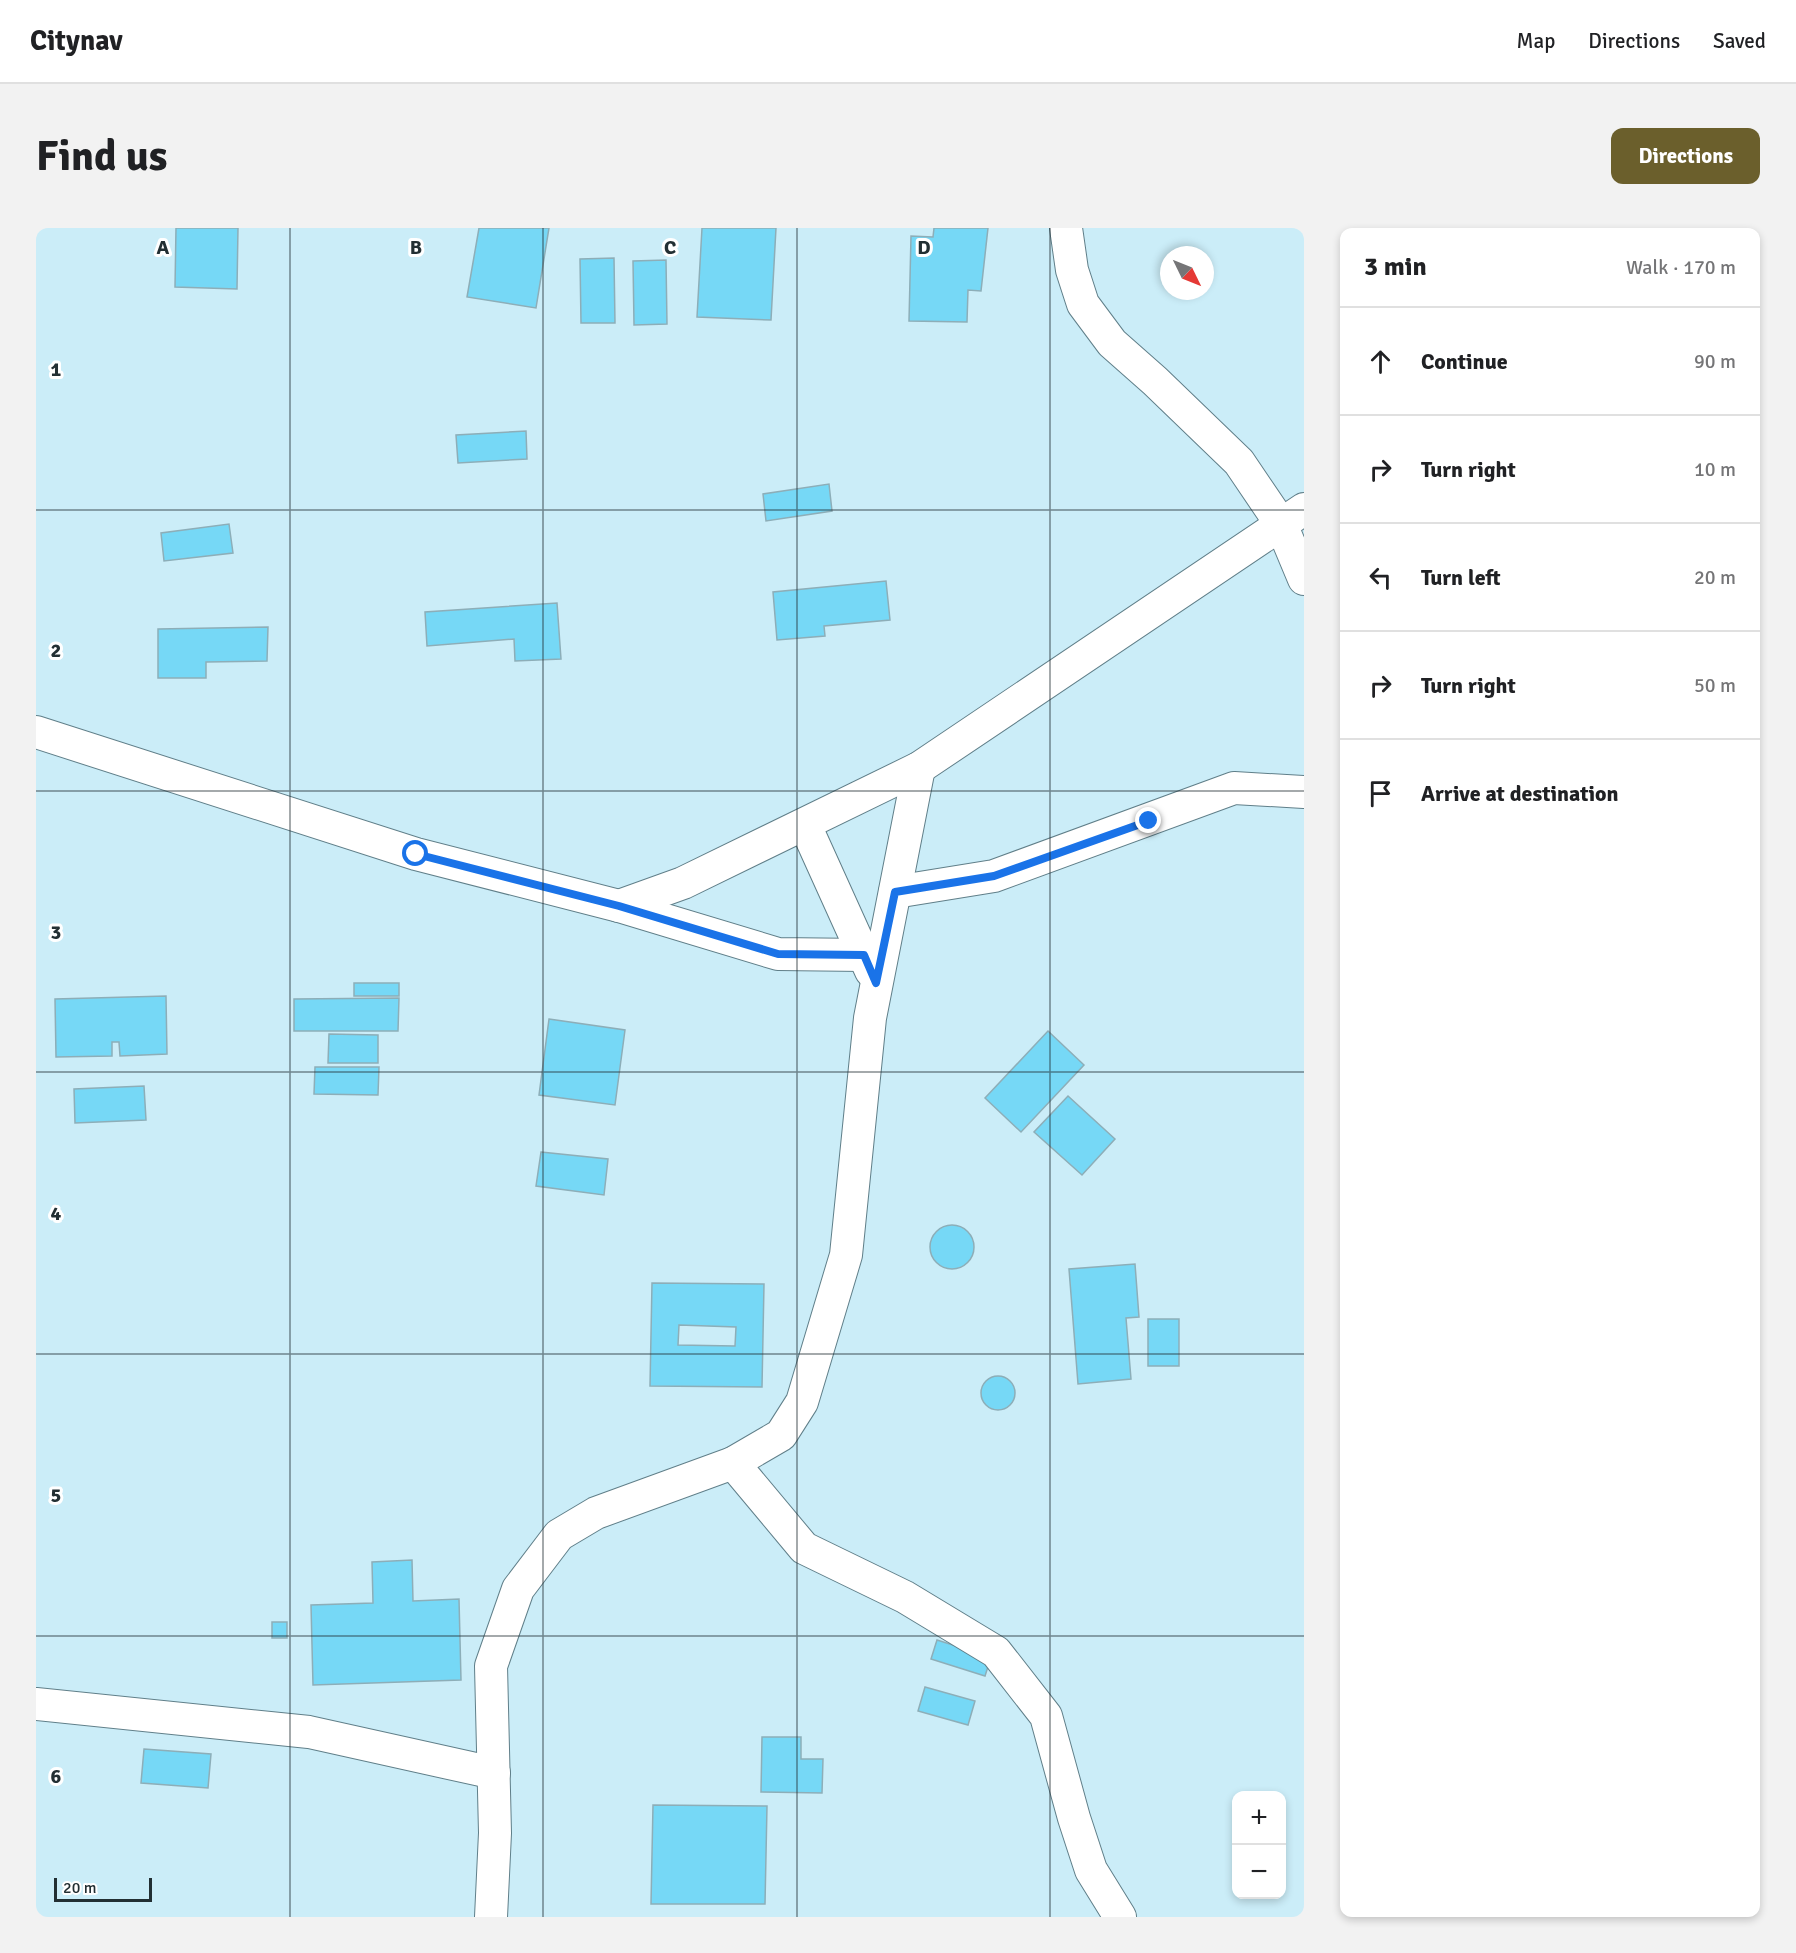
<!DOCTYPE html>
<meta charset="utf-8">
<style>
:root{--surface:#fff;--page:#f2f2f2;--text:#202124;--muted:#757577;--line:#e0e0e0;--accent:#6b5f2c}
body{margin:0;font-family:Signika,sans-serif;background:var(--page);color:var(--text)}
.controls{position:absolute;right:18px;bottom:18px;display:grid;overflow:hidden;border-radius:12px;box-shadow:0 3px 9px #0003}
.controls button{width:54px;height:54px;display:grid;place-items:center;padding:0;border:0;border-bottom:2px solid var(--line);background:var(--surface);color:var(--text);font:30px sans-serif}
.compass{position:absolute;left:1124px;top:18px;width:54px;height:54px;border-radius:50%;background:var(--surface);box-shadow:0 3px 9px #0003;rotate:133deg}
.scale{position:absolute;left:18px;bottom:15px;width:98px;box-sizing:border-box;padding-left:6px;border:3px solid #222f33;border-top:0;font-size:16px;line-height:21px;white-space:nowrap;color:#222f33;-webkit-text-stroke:4px #fff;paint-order:stroke}
.stop{position:absolute;width:18px;height:18px;margin:-14px;border:4px solid #1a73e8;border-radius:50%;background:#fff}
.stop.end{background:#1a73e8;border-color:#fff;box-shadow:0 2px 6px #0008}
.list{margin:0;padding:0;list-style:none}
h2{display:flex;justify-content:space-between;align-items:center;height:78px;margin:0;padding:0 24px;font-size:26px}
h2 small{font-size:20px;font-weight:400;color:var(--muted)}
.list li{display:grid;grid-template-columns:39px 1fr auto;gap:18px;align-items:center;box-sizing:border-box;height:108px;padding:0 24px;border-top:2px solid var(--line)}
.list b{display:block;font-size:22px;white-space:nowrap}
.list em{font-size:20px;font-style:normal;color:var(--muted)}
.icon{flex:none;width:33px;height:33px;fill:none;stroke:currentColor;stroke-width:2;stroke-linecap:round;stroke-linejoin:round}
.map{position:relative;flex:none;width:1268px;height:1689px;overflow:hidden;border-radius:12px}
header{display:flex;align-items:center;gap:36px;box-sizing:border-box;height:84px;padding:0 30px;background:var(--surface);border-bottom:2px solid var(--line)}
header strong{font-size:28px}
nav{display:flex;gap:33px;margin-inline-start:auto;font-size:21px}
.intro{display:flex;align-items:center;justify-content:space-between;box-sizing:border-box;height:144px;padding:0 36px}
h1{margin:0;font-size:42px}
.button{padding:15px 27px;border-radius:12px;background:var(--accent);color:#fff;font-size:21px;font-weight:700}
main{display:flex;gap:36px;padding:0 36px}
aside{flex:1;background:var(--surface);border-radius:12px;box-shadow:0 3px 9px #0003}
.map>svg:first-child{display:block}
.building{fill:#76d8f6;stroke:#8daeb8;stroke-width:1.5;fill-rule:evenodd}
.lines{fill:none;stroke-linecap:round;stroke-linejoin:round}
.minor-casing{stroke:#607f89;stroke-width:34}
.minor{stroke:#fff;stroke-width:32}
.route{stroke:#1a73e8;stroke-width:8}
.grid{fill:none;stroke:#222f33;stroke-width:1.5;stroke-opacity:0.55}
.grid-label{font-size:20px;text-anchor:middle;font-weight:bold;fill:#222f33;stroke:#fff;stroke-width:6;stroke-linejoin:round;paint-order:stroke}
</style>
<header>
<strong>Citynav</strong>
<nav><a>Map</a><a>Directions</a><a>Saved</a></nav>
</header>
<div class="intro"><h1>Find us</h1><a class="button">Directions</a></div>
<main>
<div class="map">
<svg width="1268" height="1689" viewBox="0 0 1268 1689">
<rect width="100%" height="100%" fill="#cbedf8"/>
<g class="building">
<polygon points="140,0 202,0 201,61 139,59"/>
<polygon points="443,0 513,0 500,80 431,69"/>
<polygon points="666,0 740,0 735,92 661,89"/>
<polygon points="898,0 952,0 945,63 932,62 931,94 873,93 875,8 897,9"/>
<polygon points="578,30 579,95 545,95 544,31"/>
<polygon points="630,32 631,96 598,97 597,33"/>
<polygon points="490,203 491,231 422,235 420,207"/>
<polygon points="793,256 796,283 730,293 727,266"/>
<polygon points="193,296 197,325 128,333 125,305"/>
<polygon points="850,353 854,392 788,398 789,408 741,412 737,364"/>
<polygon points="521,375 525,431 479,433 478,411 391,418 389,384"/>
<polygon points="232,399 231,433 170,434 170,450 122,450 122,401"/>
<rect x="318" y="755" width="45" height="13"/>
<polygon points="130,768 131,826 84,828 83,814 76,814 76,828 20,829 19,771"/>
<polygon points="363,770 362,803 258,803 258,771"/>
<polygon points="513,791 589,802 579,877 503,867"/>
<polygon points="1012,803 1048,837 985,904 949,870"/>
<polygon points="293,806 342,807 342,835 292,835"/>
<polygon points="279,839 343,839 342,867 278,866"/>
<polygon points="108,858 110,892 39,895 38,861"/>
<polygon points="1032,868 1079,911 1046,947 998,904"/>
<polygon points="505,924 572,931 568,967 500,958"/>
<circle cx="916" cy="1019" r="22"/>
<polygon points="1099,1036 1103,1089 1090,1090 1095,1151 1042,1156 1033,1041"/>
<path d="M616 1055 728 1056 726 1159 614 1158ZM643 1097 700 1099 699 1118 642 1117Z"/>
<rect x="1112" y="1091" width="31" height="47"/>
<circle cx="962" cy="1165" r="17"/>
<polygon points="376,1332 377,1373 423,1371 425,1452 277,1457 275,1377 337,1375 336,1334"/>
<rect x="236" y="1394" width="15" height="16"/>
<polygon points="901,1412 955,1429 949,1448 895,1431"/>
<polygon points="889,1459 939,1473 932,1497 882,1483"/>
<polygon points="726,1509 765,1509 765,1531 787,1531 786,1565 725,1564"/>
<polygon points="108,1521 175,1526 172,1560 105,1555"/>
<polygon points="617,1577 731,1578 729,1676 615,1676"/>
</g>
<g class="lines">
<defs>
<g id="minor">
<polyline points="1030,0 1036,42 1047,76 1076,115 1119,153 1203,234 1245,296 1268,351"/>
<polyline points="0,504 380,626 583,678 742,726 828,727"/>
<polyline points="769,597 835,743"/>
<polyline points="859,664 958,648 1198,560 1268,564"/>
<polyline points="583,678 647,655 883,540 1268,281"/>
<polyline points="697,1235 768,1320 869,1369 960,1424 1010,1488 1038,1590 1055,1642 1084,1689"/>
<polyline points="0,1476 273,1504 458,1545"/>
<polyline points="455,1689 459,1605 455,1438 482,1361 523,1307 560,1285 697,1235 745,1207 766,1174 810,1027 834,790 883,540"/>
</g>
</defs>
<use href="#minor" class="minor-casing"/>
<use href="#minor" class="minor"/>
</g>
<g class="lines">
<polyline class="route" points="380,626 583,678 742,726 828,727 840,755 859,664 958,648 1113,593"/>
</g>
<path class="grid" d="M254 0V1689M507 0V1689M761 0V1689M1014 0V1689M0 282H1268M0 563H1268M0 844H1268M0 1126H1268M0 1408H1268"/>
<g class="grid-label">
<text x="127" y="26">A</text>
<text x="380" y="26">B</text>
<text x="634" y="26">C</text>
<text x="888" y="26">D</text>
<text x="20" y="148">1</text>
<text x="20" y="429">2</text>
<text x="20" y="711">3</text>
<text x="20" y="992">4</text>
<text x="20" y="1274">5</text>
<text x="20" y="1555">6</text>
</g>
</svg>
<div class="controls">
<button>+</button>
<button>−</button>
</div>
<svg class="compass" viewBox="-18 -18 36 36"><path d="M0-13l5 13h-10z" fill="#e53935"/><path d="M0 13l5-13h-10z" fill="#757577"/></svg>
<div class="scale">20 m</div>
<div class="stop" style="left:380px;top:626px"></div>
<div class="stop end" style="left:1113px;top:593px"></div>
</div>
<aside>
<h2>3 min<small>Walk · 170 m</small></h2>
<ul class="list">
<li><svg class="icon" aria-label="ahead" viewBox="0 0 24 24"><path d="M12 20V5M6 11l6-6 6 6"/></svg><div><b>Continue</b></div><em>90 m</em></li>
<li><svg class="icon" aria-label="right" viewBox="0 0 24 24"><path d="M7 20v-9h11M14 6l5 5-5 5"/></svg><div><b>Turn right</b></div><em>10 m</em></li>
<li><svg class="icon" aria-label="left" viewBox="0 0 24 24"><path d="M17 20v-9H6M10 6l-5 5 5 5"/></svg><div><b>Turn left</b></div><em>20 m</em></li>
<li><svg class="icon" aria-label="right" viewBox="0 0 24 24"><path d="M7 20v-9h11M14 6l5 5-5 5"/></svg><div><b>Turn right</b></div><em>50 m</em></li>
<li><svg class="icon" aria-label="arrive" viewBox="0 0 24 24"><path d="M6 21V4h12l-3 4 3 4H6"/></svg><div><b>Arrive at destination</b></div></li>
</ul>
</aside>
</main>
